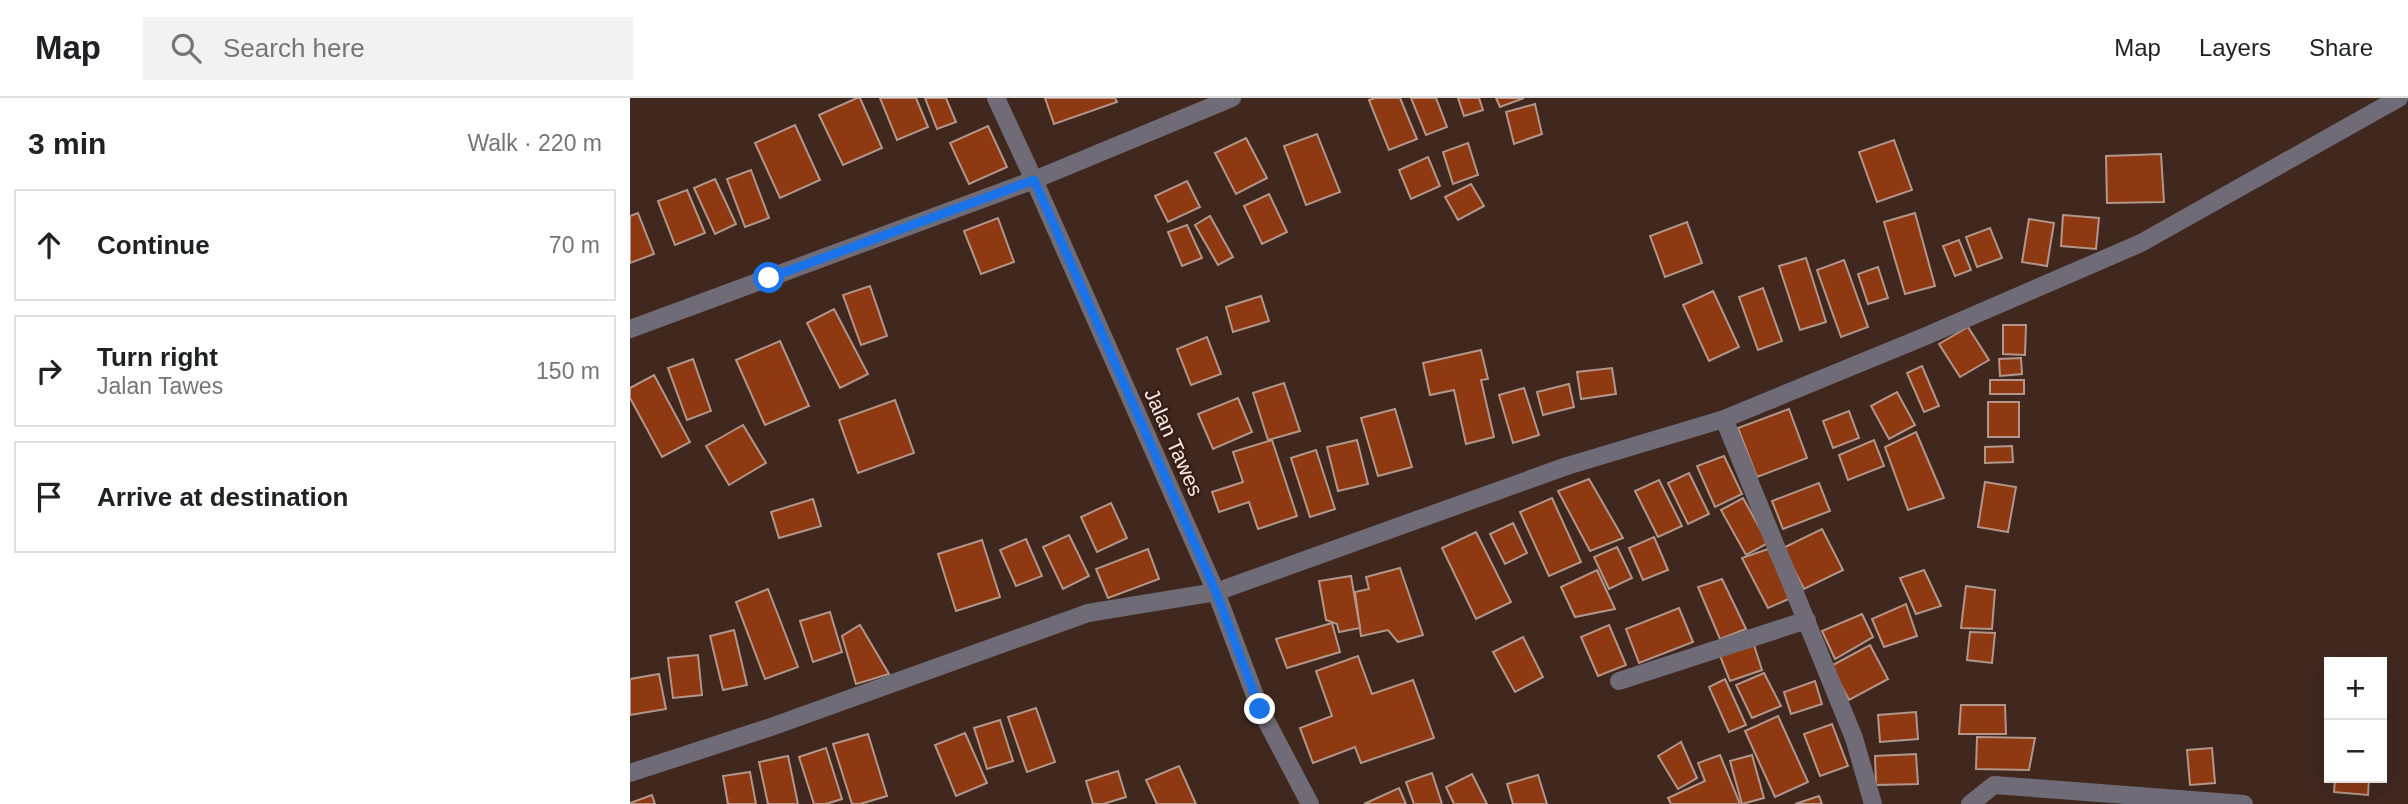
<!DOCTYPE html>
<meta charset="utf-8">
<style>
:root{--surface:#fff;--page:#f2f2f2;--text:#202124;--muted:#757577;--line:#e0e0e0}
body{margin:0;font-family:Helvetica,sans-serif;background:var(--page);color:var(--text)}
.controls{position:absolute;right:21px;bottom:21px;display:grid;overflow:hidden;border-radius:0px;box-shadow:0 7px 28px #0002}
.controls button{width:63px;height:63px;display:grid;place-items:center;padding:0;border:0;border-bottom:2px solid var(--line);background:var(--surface);color:var(--text);font:35px sans-serif}
.stop{position:absolute;width:21px;height:21px;margin:-16px;border:5px solid #1a73e8;border-radius:50%;background:#fff}
.stop.end{background:#1a73e8;border-color:#fff;box-shadow:0 2px 7px #0008}
.list{margin:0;padding:0;list-style:none}
h2{display:flex;justify-content:space-between;align-items:center;height:91px;margin:0;padding:0 28px;font-size:30px}
h2 small{font-size:23px;font-weight:400;color:var(--muted)}
.list li{display:grid;grid-template-columns:46px 1fr auto;gap:21px;align-items:center;box-sizing:border-box;height:112px;margin:0 14px 14px;padding:0 14px;border:2px solid var(--line);border-radius:0px}
.list b{display:block;font-size:26px;white-space:nowrap}
.list p{margin:0;font-size:23px;white-space:nowrap;color:var(--muted)}
.list em{font-size:23px;font-style:normal;color:var(--muted)}
.icon{flex:none;width:38px;height:38px;fill:none;stroke:currentColor;stroke-width:2;stroke-linecap:round;stroke-linejoin:round}
.map{position:relative;flex:none;width:1778px;height:706px;overflow:hidden}
header{display:flex;align-items:center;gap:42px;box-sizing:border-box;height:98px;padding:0 35px;background:var(--surface);border-bottom:2px solid var(--line)}
header strong{font-size:33px}
nav{display:flex;gap:38px;margin-inline-start:auto;font-size:24px}
.search{width:490px;height:63px;background:var(--page);display:flex;align-items:center;gap:18px;box-sizing:border-box;padding:0 24px;border-radius:0px;color:var(--muted);font-size:26px}
main{display:flex}
aside{flex:1;background:var(--surface)}
.map>svg:first-child{display:block}
.building{fill:#8f3912;stroke:#b3968a;stroke-width:2}
.lines{fill:none;stroke-linecap:round;stroke-linejoin:round}
.street{stroke:#6f6c77;stroke-width:18}
.route{stroke:#1a73e8;stroke-width:9}
.labels{text-anchor:middle;dominant-baseline:central;stroke-width:5;stroke-linejoin:round;paint-order:stroke}
.street-label{font-size:21px;fill:#fdece6;stroke:#351e16}
</style>
<header>
<strong>Map</strong>
<div class="search"><svg class="icon" aria-label="search" viewBox="0 0 24 24"><circle cx="10" cy="10" r="6"/><path d="M15 15l6 6"/></svg>Search here</div>
<nav><a>Map</a><a>Layers</a><a>Share</a></nav>
</header>
<main>
<aside>
<h2>3 min<small>Walk · 220 m</small></h2>
<ul class="list">
<li><svg class="icon" aria-label="ahead" viewBox="0 0 24 24"><path d="M12 20V5M6 11l6-6 6 6"/></svg><div><b>Continue</b></div><em>70 m</em></li>
<li><svg class="icon" aria-label="right" viewBox="0 0 24 24"><path d="M7 20v-9h11M14 6l5 5-5 5"/></svg><div><b>Turn right</b><p>Jalan Tawes</p></div><em>150 m</em></li>
<li><svg class="icon" aria-label="arrive" viewBox="0 0 24 24"><path d="M6 21V4h12l-3 4 3 4H6"/></svg><div><b>Arrive at destination</b></div></li>
</ul>
</aside>
<div class="map">
<svg width="1778" height="706" viewBox="0 0 1778 706">
<rect width="100%" height="100%" fill="#40281f"/>
<g class="building">
<polygon points="227,0 230,0 252,50 213,67 189,17"/>
<polygon points="250,0 286,0 298,29 267,42"/>
<polygon points="295,0 316,0 326,24 307,31"/>
<polygon points="415,0 485,0 487,4 424,26"/>
<polygon points="745,0 770,0 787,41 759,52 739,2"/>
<polygon points="781,0 806,0 817,29 796,37"/>
<polygon points="828,0 849,0 853,12 834,18"/>
<polygon points="866,0 894,0 870,9"/>
<polygon points="905,6 912,36 884,46 876,14"/>
<polygon points="165,27 190,82 150,100 125,45"/>
<polygon points="358,28 377,69 339,86 320,45"/>
<polygon points="687,36 710,94 676,107 654,48"/>
<polygon points="616,40 637,80 606,96 585,55"/>
<polygon points="1264,42 1282,92 1247,104 1229,54"/>
<polygon points="838,45 848,77 823,86 813,54"/>
<polygon points="1531,56 1534,104 1477,105 1476,58"/>
<polygon points="798,59 810,88 781,101 769,72"/>
<polygon points="121,72 139,120 115,129 97,81"/>
<polygon points="85,81 106,126 85,136 64,90"/>
<polygon points="557,83 570,109 538,124 525,98"/>
<polygon points="841,86 854,108 828,122 815,99"/>
<polygon points="57,92 75,135 45,147 28,103"/>
<polygon points="639,96 657,134 632,146 614,108"/>
<polygon points="8,115 24,156 0,165 0,118"/>
<polygon points="1285,115 1305,188 1275,196 1254,124"/>
<polygon points="1433,117 1469,120 1466,151 1431,148"/>
<polygon points="580,118 603,159 588,167 565,127"/>
<polygon points="368,120 384,164 351,176 334,133"/>
<polygon points="1399,121 1424,125 1417,168 1392,164"/>
<polygon points="1057,124 1072,165 1035,179 1020,138"/>
<polygon points="557,127 572,160 552,168 538,134"/>
<polygon points="1360,130 1372,160 1347,169 1336,139"/>
<polygon points="1329,142 1341,172 1325,178 1313,148"/>
<polygon points="1176,160 1196,224 1170,232 1149,168"/>
<polygon points="1214,162 1238,229 1211,239 1187,172"/>
<polygon points="1248,169 1258,200 1238,206 1228,176"/>
<polygon points="240,188 257,238 231,247 213,197"/>
<polygon points="1133,190 1152,243 1128,252 1109,199"/>
<polygon points="1083,193 1109,249 1079,263 1053,207"/>
<polygon points="631,198 639,223 603,234 596,209"/>
<polygon points="204,211 238,276 210,290 177,225"/>
<polygon points="1373,227 1396,227 1395,257 1373,256"/>
<polygon points="1338,229 1359,262 1330,279 1309,246"/>
<polygon points="577,239 591,276 561,287 547,251"/>
<polygon points="150,243 179,308 135,327 106,262"/>
<polygon points="851,252 858,281 851,282 864,339 836,346 824,292 800,297 793,265"/>
<polygon points="1391,260 1392,276 1370,278 1369,261"/>
<polygon points="63,261 81,313 57,322 38,270"/>
<polygon points="1292,268 1309,308 1294,314 1277,275"/>
<polygon points="982,270 986,296 951,301 947,274"/>
<polygon points="24,277 60,344 32,359 0,300 0,290"/>
<rect x="1360" y="282" width="34" height="14"/>
<polygon points="654,285 670,333 638,342 623,295"/>
<polygon points="939,286 944,309 913,317 907,294"/>
<polygon points="894,290 909,337 883,345 869,297"/>
<polygon points="1267,294 1285,327 1259,341 1241,308"/>
<polygon points="608,300 622,334 583,351 568,316"/>
<polygon points="265,302 284,355 228,375 209,322"/>
<rect x="1358" y="304" width="31" height="35"/>
<polygon points="765,311 782,369 748,378 731,320"/>
<polygon points="1159,311 1177,360 1127,379 1108,330"/>
<polygon points="1219,313 1229,340 1203,350 1193,323"/>
<polygon points="113,327 136,365 99,387 76,348"/>
<polygon points="1286,334 1314,400 1278,412 1255,349"/>
<polygon points="642,342 667,418 628,431 619,404 589,414 582,394 613,384 603,354"/>
<polygon points="727,342 738,386 708,393 697,349"/>
<polygon points="1244,342 1254,368 1218,382 1209,357"/>
<polygon points="1382,348 1383,364 1355,365 1355,349"/>
<polygon points="686,352 705,411 680,419 661,360"/>
<polygon points="1094,358 1112,396 1085,409 1067,368"/>
<polygon points="1059,375 1079,416 1058,426 1038,385"/>
<polygon points="959,381 993,440 960,453 928,393"/>
<polygon points="1029,382 1052,428 1028,439 1005,393"/>
<polygon points="1355,384 1386,389 1378,434 1348,429"/>
<polygon points="1189,385 1200,413 1153,431 1142,403"/>
<polygon points="922,400 951,464 919,478 890,414"/>
<polygon points="1113,400 1138,445 1116,457 1091,412"/>
<polygon points="183,401 191,428 149,440 141,414"/>
<polygon points="481,405 497,440 467,454 451,419"/>
<polygon points="883,425 897,455 875,466 860,436"/>
<polygon points="1192,431 1213,472 1174,491 1153,450"/>
<polygon points="846,434 881,504 846,521 812,450"/>
<polygon points="439,437 459,478 433,491 413,449"/>
<polygon points="1024,439 1038,472 1013,482 999,450"/>
<polygon points="396,441 412,478 386,488 370,452"/>
<polygon points="352,442 370,499 326,513 308,456"/>
<polygon points="987,449 1002,480 979,491 964,459"/>
<polygon points="518,451 529,481 478,500 466,471"/>
<polygon points="1138,451 1161,500 1138,510 1112,460"/>
<polygon points="770,470 793,537 768,544 758,532 731,538 725,494 739,491 736,479"/>
<polygon points="967,472 985,511 945,519 931,489"/>
<polygon points="1294,472 1311,508 1286,516 1270,480"/>
<polygon points="721,478 730,530 709,534 707,526 696,522 689,483"/>
<polygon points="1092,481 1116,531 1090,541 1068,489"/>
<polygon points="1336,488 1365,492 1362,531 1331,530"/>
<polygon points="138,491 168,569 135,581 106,504"/>
<polygon points="1276,506 1287,538 1254,549 1242,521"/>
<polygon points="1049,510 1063,544 1009,565 996,531"/>
<polygon points="200,514 212,554 183,564 170,523"/>
<polygon points="1232,516 1243,539 1205,561 1192,533"/>
<polygon points="702,525 710,554 657,570 646,541"/>
<polygon points="230,527 259,576 226,586 212,538"/>
<polygon points="979,527 996,567 968,578 951,539"/>
<polygon points="104,532 117,587 93,592 80,538"/>
<polygon points="1340,534 1365,535 1362,565 1337,562"/>
<polygon points="893,539 913,579 885,594 863,554"/>
<polygon points="1123,544 1132,572 1100,583 1089,555"/>
<polygon points="1240,547 1258,581 1219,602 1201,568"/>
<polygon points="68,557 72,597 43,600 38,560"/>
<polygon points="728,558 742,596 783,582 804,640 731,665 725,649 683,665 670,630 702,618 686,573"/>
<polygon points="1134,575 1151,608 1122,620 1106,587"/>
<polygon points="29,576 36,611 0,617 0,581"/>
<polygon points="1095,581 1116,627 1099,634 1079,589"/>
<polygon points="1185,583 1192,606 1161,616 1154,594"/>
<polygon points="1331,607 1375,607 1376,636 1329,636"/>
<polygon points="406,610 425,664 397,674 378,619"/>
<polygon points="1286,614 1288,641 1250,644 1248,617"/>
<polygon points="1148,618 1178,684 1145,699 1115,633"/>
<polygon points="370,622 383,663 357,671 344,630"/>
<polygon points="1202,626 1218,668 1190,678 1174,636"/>
<polygon points="335,635 357,685 326,698 305,647"/>
<polygon points="238,636 257,698 230,706 222,706 203,646"/>
<polygon points="1347,639 1405,640 1399,672 1346,671"/>
<polygon points="1051,644 1067,680 1048,691 1028,658"/>
<polygon points="196,650 212,701 196,706 184,706 169,659"/>
<polygon points="1582,650 1585,685 1560,687 1557,652"/>
<polygon points="1286,656 1288,686 1246,687 1245,658"/>
<polygon points="1090,657 1110,706 1041,706 1038,700 1075,683 1068,665"/>
<polygon points="1122,657 1134,700 1112,706 1100,663"/>
<polygon points="158,658 168,706 138,706 129,664"/>
<polygon points="549,668 566,706 527,706 516,682"/>
<polygon points="488,673 496,699 473,706 463,706 456,683"/>
<polygon points="120,674 126,706 98,706 93,678"/>
<polygon points="802,675 812,706 784,706 776,684"/>
<polygon points="842,676 857,706 824,706 816,689"/>
<polygon points="908,677 917,706 883,706 877,686"/>
<polygon points="1705,680 1739,680 1738,697 1704,694"/>
<polygon points="769,690 776,706 734,706"/>
<polygon points="22,697 25,706 0,706 0,705"/>
<polygon points="1189,698 1192,706 1165,706"/>
</g>
<g class="lines">
<g class="street">
<polyline points="366,0 404,82 586,494 630,611 680,706"/>
<polyline points="0,231 404,82 602,0"/>
<polyline points="1094,321 1224,640 1243,706"/>
<polyline points="989,583 1177,522"/>
<polyline points="0,675 141,629 458,515 586,494 937,368 1094,321 1296,238 1511,145 1769,0"/>
<polyline points="1340,706 1364,687 1614,706"/>
</g>
</g>
<g class="lines">
<polyline class="route" points="139,180 404,82 586,494 630,611"/>
</g>
<g class="labels">
<g class="street-label">
<text transform="translate(544 344) rotate(66)">Jalan Tawes</text>
</g>
</g>
</svg>
<div class="controls">
<button>+</button>
<button>−</button>
</div>
<div class="stop" style="left:139px;top:180px"></div>
<div class="stop end" style="left:630px;top:611px"></div>
</div>
</main>
